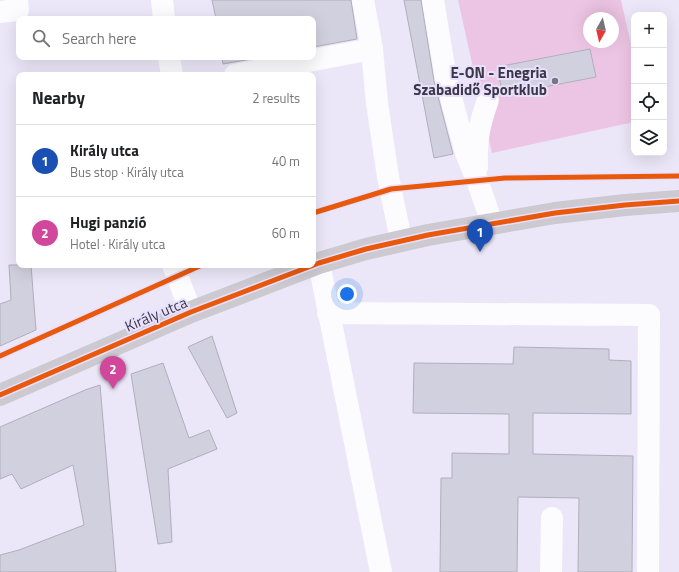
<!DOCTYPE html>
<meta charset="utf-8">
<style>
:root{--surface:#fff;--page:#f2f2f2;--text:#202124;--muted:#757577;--line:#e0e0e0;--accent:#111827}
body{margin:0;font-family:"Titillium Web",sans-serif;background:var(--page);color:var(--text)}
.controls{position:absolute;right:12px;top:12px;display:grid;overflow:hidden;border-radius:8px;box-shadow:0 4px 16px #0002}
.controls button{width:36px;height:36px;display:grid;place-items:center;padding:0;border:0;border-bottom:1px solid var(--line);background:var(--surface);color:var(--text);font:20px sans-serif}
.compass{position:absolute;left:583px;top:12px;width:36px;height:36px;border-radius:50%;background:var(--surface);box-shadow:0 4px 16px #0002;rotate:188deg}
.you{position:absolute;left:347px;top:294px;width:14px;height:14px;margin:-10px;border:3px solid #fff;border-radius:50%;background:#1a73e8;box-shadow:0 0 0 6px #1a73e833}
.badge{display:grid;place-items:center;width:26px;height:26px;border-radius:50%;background:var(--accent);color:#fff;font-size:13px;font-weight:700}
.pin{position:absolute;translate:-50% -33px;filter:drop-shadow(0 1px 2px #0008)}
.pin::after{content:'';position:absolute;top:21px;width:14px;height:12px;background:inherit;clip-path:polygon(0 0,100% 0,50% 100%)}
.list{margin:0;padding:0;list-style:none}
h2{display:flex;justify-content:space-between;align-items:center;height:52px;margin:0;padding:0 16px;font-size:17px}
h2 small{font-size:13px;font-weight:400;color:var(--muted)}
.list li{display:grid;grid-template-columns:26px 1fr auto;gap:12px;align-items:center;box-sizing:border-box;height:72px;padding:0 16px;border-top:1px solid var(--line)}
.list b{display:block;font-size:15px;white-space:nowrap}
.list p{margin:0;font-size:13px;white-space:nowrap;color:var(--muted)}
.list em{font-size:13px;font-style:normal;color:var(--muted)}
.icon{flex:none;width:22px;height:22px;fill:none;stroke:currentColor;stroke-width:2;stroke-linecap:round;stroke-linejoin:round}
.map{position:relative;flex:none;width:679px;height:572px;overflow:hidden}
.search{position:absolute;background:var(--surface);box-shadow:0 4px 16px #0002;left:16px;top:16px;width:300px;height:44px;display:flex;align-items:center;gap:10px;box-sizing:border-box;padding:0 14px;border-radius:8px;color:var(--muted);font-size:15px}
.panel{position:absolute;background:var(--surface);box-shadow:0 4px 16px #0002;left:16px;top:72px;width:300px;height:196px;border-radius:8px}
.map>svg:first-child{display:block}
.green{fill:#edc5e4;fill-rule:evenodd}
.building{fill:#d1d0de;stroke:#b0aebc}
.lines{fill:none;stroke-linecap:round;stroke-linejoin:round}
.minor{stroke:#fcfbfe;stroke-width:22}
.major{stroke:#ccc9d0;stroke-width:22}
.cycleway-casing{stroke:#e9e0ff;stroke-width:8}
.cycleway{stroke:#e8590c;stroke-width:5}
.poi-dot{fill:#797583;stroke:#e9e0ff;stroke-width:1.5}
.labels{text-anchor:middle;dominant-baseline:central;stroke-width:4;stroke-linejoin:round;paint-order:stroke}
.poi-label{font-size:15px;font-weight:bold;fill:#3b3844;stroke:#e9e0ff;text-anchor:end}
.street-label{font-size:15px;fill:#3b3844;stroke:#e9e0ff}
</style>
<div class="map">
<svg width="679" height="572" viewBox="0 0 679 572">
<rect width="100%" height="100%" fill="#ece7f8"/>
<path class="green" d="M458 0H621L634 58V122L492 153ZM589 18H613V42H589Z"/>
<g class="building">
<polygon points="212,0 351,0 357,39 313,47 313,19 216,19"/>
<polygon points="404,0 421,0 434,81 453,154 434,158"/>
<polygon points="590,49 596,77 503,95 497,67"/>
<polygon points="222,57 263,57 223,64"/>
<polygon points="9,265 31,265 36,330 0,346 0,304 11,300"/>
<polygon points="212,336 237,413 227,418 188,347"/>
<polygon points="514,347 609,349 609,360 631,361 631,414 533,413 533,454 633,456 632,572 578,572 579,498 518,497 517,572 440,572 441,478 452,478 452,453 509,454 509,414 413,413 414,363 513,364"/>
<polygon points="163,363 189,438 209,430 217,449 168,469 172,542 158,544 131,374"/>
<polygon points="100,385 116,572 0,572 0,555 19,550 84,525 73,465 21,489 12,474 0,479 0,427 85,390"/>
</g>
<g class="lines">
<g class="minor">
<polyline points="162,0 164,19"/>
<polyline points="363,0 372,49 377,103 388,177 401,240"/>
<polyline points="433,0 446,79 466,153 477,180 492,223"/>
<polyline points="0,12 18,10 17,0"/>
<polyline points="169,57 172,75"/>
<polyline points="235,75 372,49"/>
<path d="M477 167C476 140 479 125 488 100"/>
<polyline points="319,263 381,572"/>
<polyline points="173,265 191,312"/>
<polyline points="328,313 649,315 648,572"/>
<polyline points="551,572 552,518"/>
</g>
<polyline class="major" points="0,395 191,312 319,263 366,249 428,235 555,213 625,205 679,201"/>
<defs>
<g id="cycleway">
<polyline points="313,213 391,189 505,178 679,176"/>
<polyline points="0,356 202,265"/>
<polyline points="0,395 191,312 319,263 366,249 428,235 555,213 625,205 679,201"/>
</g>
</defs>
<use href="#cycleway" class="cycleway-casing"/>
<use href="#cycleway" class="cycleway"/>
</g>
<circle class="poi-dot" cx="555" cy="81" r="4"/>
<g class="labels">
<g class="poi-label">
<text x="547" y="72">E-ON - Enegria<tspan x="547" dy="17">Szabadidő Sportklub</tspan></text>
</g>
<g class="street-label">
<text transform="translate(156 314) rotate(-23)">Király utca</text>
</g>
</g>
</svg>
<div class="controls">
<button>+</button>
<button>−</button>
<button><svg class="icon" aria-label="locate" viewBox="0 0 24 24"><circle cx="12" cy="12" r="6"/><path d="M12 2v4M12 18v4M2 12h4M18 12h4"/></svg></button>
<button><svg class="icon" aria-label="layers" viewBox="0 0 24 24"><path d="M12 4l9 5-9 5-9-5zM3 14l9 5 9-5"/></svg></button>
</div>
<svg class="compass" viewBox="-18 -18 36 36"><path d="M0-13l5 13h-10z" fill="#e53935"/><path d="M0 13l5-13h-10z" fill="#757577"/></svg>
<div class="you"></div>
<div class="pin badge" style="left:480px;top:252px;background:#1a4fb4">1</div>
<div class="pin badge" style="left:113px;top:389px;background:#d1479c">2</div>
<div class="search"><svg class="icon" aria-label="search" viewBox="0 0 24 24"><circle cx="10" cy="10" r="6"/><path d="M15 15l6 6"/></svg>Search here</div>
<section class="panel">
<h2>Nearby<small>2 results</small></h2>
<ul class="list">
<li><span class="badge" style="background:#1a4fb4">1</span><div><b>Király utca</b><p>Bus stop · Király utca</p></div><em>40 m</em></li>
<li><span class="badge" style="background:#d1479c">2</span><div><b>Hugi panzió</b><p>Hotel · Király utca</p></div><em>60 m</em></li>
</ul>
</section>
</div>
